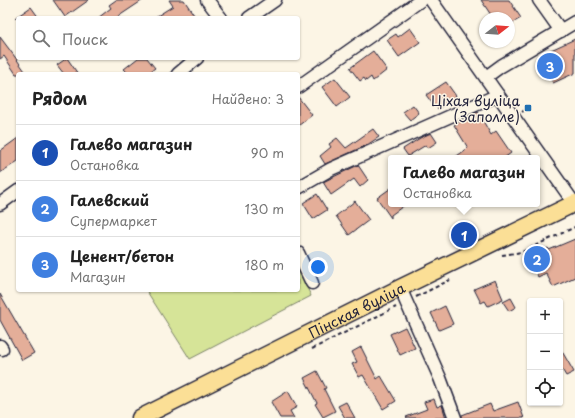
<!DOCTYPE html>
<html lang="ru">
<meta charset="utf-8">
<style>
:root{--surface:#fff;--page:#f6f6f6;--text:#222;--muted:#767676;--line:#e0e0e0;--accent:#1f6fb2}
body{margin:0;font-family:"Playpen Sans",sans-serif;background:var(--page);color:var(--text)}
.controls{position:absolute;right:12px;bottom:12px;display:grid;overflow:hidden;border-radius:4px;box-shadow:0 1px 3px #0004}
.controls button{width:36px;height:36px;display:grid;place-items:center;padding:0;border:0;border-bottom:1px solid var(--line);background:var(--surface);color:var(--text);font:20px sans-serif}
.compass{position:absolute;left:479px;top:12px;width:36px;height:36px;border-radius:50%;background:var(--surface);box-shadow:0 1px 3px #0004;rotate:73deg}
.you{position:absolute;left:318px;top:267px;width:14px;height:14px;margin:-10px;border:3px solid #fff;border-radius:50%;background:#1a73e8;box-shadow:0 0 0 6px #1a73e833}
.badge{display:grid;place-items:center;width:26px;height:26px;border-radius:50%;background:var(--accent);color:#fff;font-size:13px;font-weight:700}
.pin{position:absolute;translate:-50% -50%;border:2px solid #fff;box-shadow:0 1px 4px #0006}
.popup{position:absolute;left:388px;top:155px;width:152px;height:52px;box-sizing:border-box;display:grid;place-content:center;border-radius:4px;background:var(--surface);filter:drop-shadow(0 1px 3px #0005);font-size:13px;white-space:nowrap;color:var(--muted)}
.popup b{font-size:15px;color:var(--text)}
.popup::after{content:'';position:absolute;left:50%;top:100%;margin-left:-8px;border:8px solid transparent;border-top-color:var(--surface)}
.list{margin:0;padding:0;list-style:none}
h2{display:flex;justify-content:space-between;align-items:center;height:52px;margin:0;padding:0 16px;font-size:17px}
h2 small{font-size:13px;font-weight:400;color:var(--muted)}
.list li{display:grid;grid-template-columns:26px 1fr auto;gap:12px;align-items:center;box-sizing:border-box;height:56px;padding:0 16px;border-top:1px solid var(--line)}
.list b{display:block;font-size:15px;white-space:nowrap}
.list p{margin:0;font-size:13px;white-space:nowrap;color:var(--muted)}
.list em{font-size:13px;font-style:normal;color:var(--muted)}
.icon{flex:none;width:22px;height:22px;fill:none;stroke:currentColor;stroke-width:2;stroke-linecap:round;stroke-linejoin:round}
.map{position:relative;flex:none;width:575px;height:418px;overflow:hidden}
.search{position:absolute;background:var(--surface);box-shadow:0 1px 3px #0004;left:16px;top:16px;width:284px;height:44px;display:flex;align-items:center;gap:10px;box-sizing:border-box;padding:0 14px;border-radius:4px;color:var(--muted);font-size:15px}
.panel{position:absolute;background:var(--surface);box-shadow:0 1px 3px #0004;left:16px;top:72px;width:284px;height:220px;border-radius:4px}
.map>svg:first-child{display:block}
.green{fill:#d6e498;stroke:#7c836a}
.building{fill:#e4ae99;stroke:#22223b}
.lines{fill:none;stroke-linecap:round;stroke-linejoin:round}
.minor-casing{stroke:#22223b;stroke-width:15}
.major-casing{stroke:#22223b;stroke-width:19}
.path{stroke:#22223b;stroke-width:2;stroke-dasharray:4 3;stroke-linecap:butt}
.minor{stroke:#fcf5e5;stroke-width:12}
.major{stroke:#fbdf96;stroke-width:16}
.poi-dot{fill:#1f6fb2;stroke:#fcf5e5;stroke-width:1.5}
.labels{text-anchor:middle;dominant-baseline:central;stroke-width:3;stroke-linejoin:round;paint-order:stroke}
.poi-label{font-size:14px;fill:#22223b;stroke:#fcf5e5;text-anchor:end}
.street-label{font-size:14px;fill:#22223b;stroke:#fcf5e5}
</style>
<div class="map">
<svg width="575" height="418" viewBox="0 0 575 418">
<rect width="100%" height="100%" fill="#fcf5e5"/>
<filter id="ink" filterUnits="userSpaceOnUse"><feTurbulence type="fractalNoise" baseFrequency=".025" numOctaves="2"/><feDisplacementMap in="SourceGraphic" scale="8" xChannelSelector="R" yChannelSelector="G"/><feConvolveMatrix kernelMatrix="1 2 1 2 8 2 1 2 1" color-interpolation-filters="sRGB"/></filter>
<g filter="url(#ink)">
<polygon class="green" points="298,268 311,296 190,359 146,290 298,290"/>
<g class="building">
<polygon points="53,0 89,0 65,17"/>
<polygon points="116,0 143,0 116,18 98,18 111,8 109,5"/>
<polygon points="169,0 184,0 196,18 154,18 173,6"/>
<polygon points="481,0 509,0 521,18 509,25 509,18 493,18"/>
<polygon points="31,7 39,18 15,18"/>
<polygon points="410,28 420,42 399,57 387,40 396,34 398,37"/>
<polygon points="0,37 15,57 27,74 16,74 4,56 0,59"/>
<polygon points="575,39 575,73 553,83 540,55"/>
<polygon points="373,51 387,70 373,81 371,77 366,81 364,78 360,81 350,68"/>
<polygon points="67,58 78,74 64,74 57,65"/>
<polygon points="138,58 147,58 155,68 147,74 129,74 124,69"/>
<polygon points="335,78 350,97 337,107 322,87"/>
<polygon points="446,82 456,96 438,109 436,106 435,107 426,95"/>
<polygon points="298,97 312,115 298,126"/>
<polygon points="413,105 419,113 410,120 403,112"/>
<polygon points="478,112 491,135 496,131 511,153 504,158 454,158 468,148 454,125"/>
<polygon points="373,129 379,137 367,145 325,164 320,156 331,147 329,144 337,138 346,148"/>
<polygon points="431,133 437,142 428,148 426,145 408,156 403,149 420,138"/>
<polygon points="18,138 18,161 0,173 0,151"/>
<polygon points="358,165 368,180 360,187 354,179 331,195 323,182"/>
<polygon points="391,188 391,204 406,204 391,215 391,218 377,198"/>
<polygon points="317,194 327,210 313,219 303,203"/>
<polygon points="355,201 369,220 349,235 336,216"/>
<polygon points="575,239 575,277 553,287 546,273 538,277 530,257 548,248 549,250"/>
<polygon points="495,280 503,299 488,306 485,301 481,303 474,289"/>
<polygon points="0,294 34,353 22,360 0,320"/>
<polygon points="511,298 516,307 509,311 503,302"/>
<polygon points="445,306 453,324 439,330 431,313"/>
<polygon points="405,327 415,348 400,355 390,334"/>
<polygon points="361,347 377,379 381,376 396,401 383,409 363,375 359,377 352,364 357,362 352,352"/>
<polygon points="560,348 574,372 566,376 560,366"/>
<polygon points="317,371 326,388 324,389 335,411 323,417 315,404 317,403 304,378"/>
<polygon points="288,391 297,407 290,411 294,418 280,418 271,402"/>
<polygon points="434,399 437,407 442,405 446,418 407,418 406,417 427,409 424,402"/>
<polygon points="346,402 355,418 345,418 338,406"/>
<polygon points="518,402 524,418 462,418 462,415 490,404 493,411"/>
</g>
<g class="lines">
<defs>
<g id="minor">
<polyline points="207,0 221,18"/>
<polyline points="431,0 574,203"/>
<polyline points="539,0 561,31"/>
<polyline points="249,18 275,0"/>
<polyline points="178,74 197,58"/>
<polyline points="486,77 501,66 575,22"/>
<polyline points="298,87 421,0"/>
<polyline points="298,188 331,169 498,95"/>
<polyline points="0,204 18,191"/>
<polyline points="298,253 312,283"/>
<polyline points="400,288 440,378 455,418"/>
<polyline points="0,346 2,349"/>
</g>
<g id="major">
<path id="s1" d="M140 418 400 288 575 203"/>
</g>
</defs>
<use href="#minor" class="minor-casing"/>
<use href="#major" class="major-casing"/>
<g class="path">
<polyline points="522,112 528,108"/>
<polyline points="464,235 467,241"/>
<polyline points="502,255 522,252 575,227"/>
<polyline points="416,297 450,280"/>
<polyline points="312,349 396,307"/>
</g>
<use href="#minor" class="minor"/>
<use href="#major" class="major"/>
</g>
</g>
<rect class="poi-dot" x="524" y="104" width="8" height="8" rx="2"/>
<g class="labels">
<g class="poi-label">
<text x="520" y="100">Ціхая вуліца<tspan x="520" dy="16">(Заполле)</tspan></text>
</g>
<g class="street-label">
<text stroke="none"><textPath href="#s1" startOffset="242">Пінская вуліца</textPath></text>
</g>
</g>
</svg>
<div class="controls">
<button>+</button>
<button>−</button>
<button><svg class="icon" aria-label="locate" viewBox="0 0 24 24"><circle cx="12" cy="12" r="6"/><path d="M12 2v4M12 18v4M2 12h4M18 12h4"/></svg></button>
</div>
<svg class="compass" viewBox="-18 -18 36 36"><path d="M0-13l5 13h-10z" fill="#e53935"/><path d="M0 13l5-13h-10z" fill="#767676"/></svg>
<div class="you"></div>
<div class="pin badge" style="left:464px;top:235px;background:#1a4fb4">1</div>
<div class="popup"><b>Галево магазин</b>Остановка</div>
<div class="pin badge" style="left:537px;top:259px;background:#3f7fe0">2</div>
<div class="pin badge" style="left:550px;top:66px;background:#3f7fe0">3</div>
<div class="search"><svg class="icon" aria-label="search" viewBox="0 0 24 24"><circle cx="10" cy="10" r="6"/><path d="M15 15l6 6"/></svg>Поиск</div>
<section class="panel">
<h2>Рядом<small>Найдено: 3</small></h2>
<ul class="list">
<li><span class="badge" style="background:#1a4fb4">1</span><div><b>Галево магазин</b><p>Остановка</p></div><em>90 m</em></li>
<li><span class="badge" style="background:#3f7fe0">2</span><div><b>Галевский</b><p>Супермаркет</p></div><em>130 m</em></li>
<li><span class="badge" style="background:#3f7fe0">3</span><div><b>Ценент/бетон</b><p>Магазин</p></div><em>180 m</em></li>
</ul>
</section>
</div>
